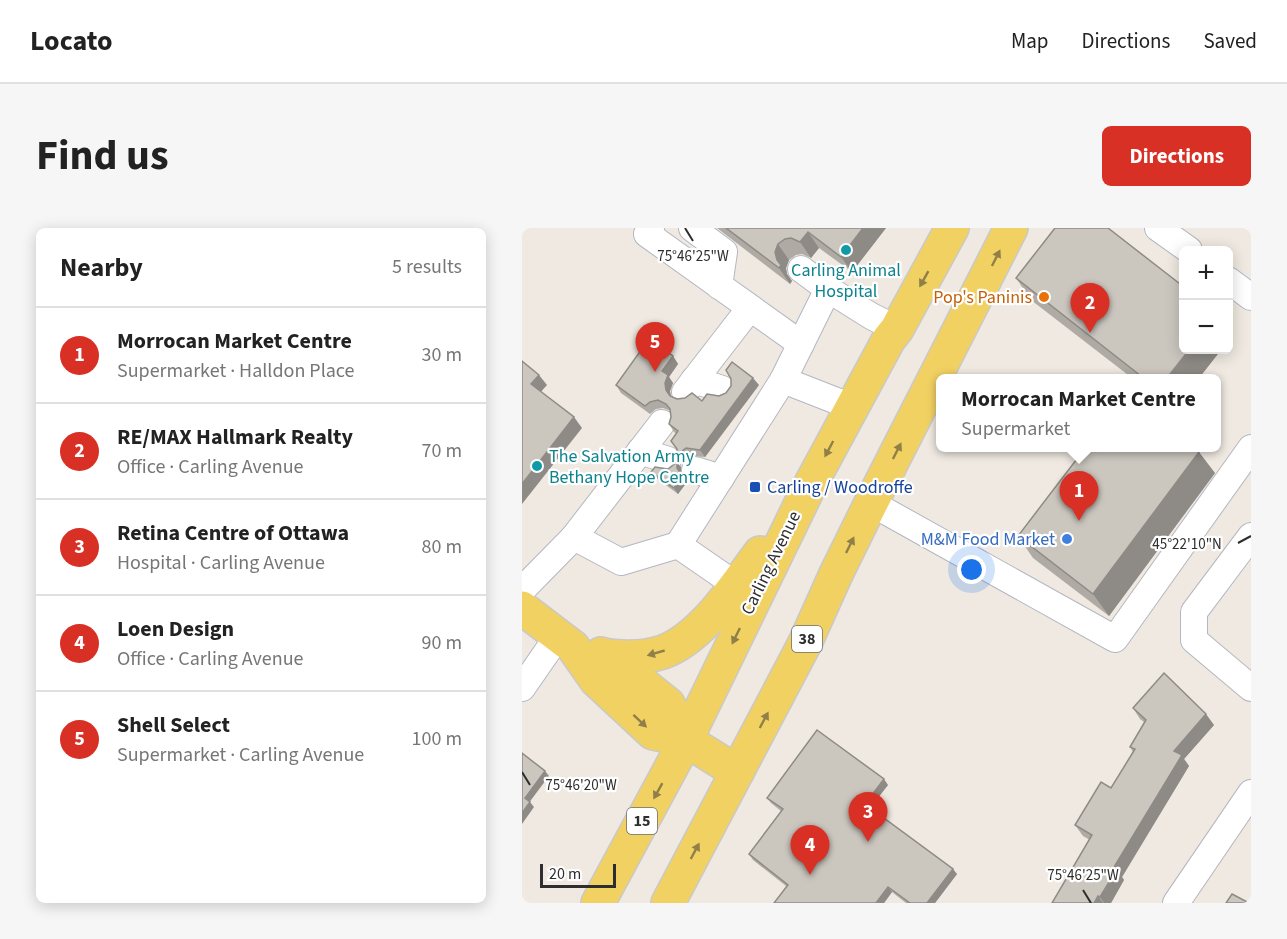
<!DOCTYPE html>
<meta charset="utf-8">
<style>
:root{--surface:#fff;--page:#f6f6f6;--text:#222;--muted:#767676;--line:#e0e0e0;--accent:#d93025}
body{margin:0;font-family:"Source Sans 3",sans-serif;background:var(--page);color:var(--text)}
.controls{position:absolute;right:18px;top:18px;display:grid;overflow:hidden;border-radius:9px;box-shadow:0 3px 15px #0003}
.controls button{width:54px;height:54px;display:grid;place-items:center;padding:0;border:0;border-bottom:2px solid var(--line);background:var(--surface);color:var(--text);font:30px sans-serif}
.scale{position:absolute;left:18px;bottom:15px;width:76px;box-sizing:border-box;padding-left:6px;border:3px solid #2e2e2e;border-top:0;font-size:16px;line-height:21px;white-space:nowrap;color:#2e2e2e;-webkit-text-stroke:4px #fff;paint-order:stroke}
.you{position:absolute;left:450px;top:342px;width:21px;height:21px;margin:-15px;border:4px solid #fff;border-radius:50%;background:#1a73e8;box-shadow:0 0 0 9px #1a73e833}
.badge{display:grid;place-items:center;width:39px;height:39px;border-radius:50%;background:var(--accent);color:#fff;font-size:20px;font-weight:700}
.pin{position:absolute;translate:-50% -50px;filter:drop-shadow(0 2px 3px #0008)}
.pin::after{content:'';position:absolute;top:32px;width:21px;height:18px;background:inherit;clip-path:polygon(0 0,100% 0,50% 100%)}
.popup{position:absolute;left:414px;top:146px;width:285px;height:78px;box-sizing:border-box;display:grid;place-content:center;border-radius:9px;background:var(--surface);filter:drop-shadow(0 2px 4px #0005);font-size:20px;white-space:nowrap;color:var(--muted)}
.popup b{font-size:22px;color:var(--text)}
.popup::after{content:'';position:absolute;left:50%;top:100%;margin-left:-12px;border:12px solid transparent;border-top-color:var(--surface)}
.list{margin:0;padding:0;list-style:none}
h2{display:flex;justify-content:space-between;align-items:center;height:78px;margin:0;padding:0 24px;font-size:26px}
h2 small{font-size:20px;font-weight:400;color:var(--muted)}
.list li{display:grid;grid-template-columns:39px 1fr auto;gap:18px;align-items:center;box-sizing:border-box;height:96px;padding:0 24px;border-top:2px solid var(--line)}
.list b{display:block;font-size:22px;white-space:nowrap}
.list p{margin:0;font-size:20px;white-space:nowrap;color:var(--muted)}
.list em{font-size:20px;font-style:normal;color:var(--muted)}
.map{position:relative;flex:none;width:729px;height:675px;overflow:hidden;border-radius:9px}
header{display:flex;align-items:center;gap:36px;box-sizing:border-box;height:84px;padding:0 30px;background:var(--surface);border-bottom:2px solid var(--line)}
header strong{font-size:28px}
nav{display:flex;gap:33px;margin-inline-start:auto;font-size:21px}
.intro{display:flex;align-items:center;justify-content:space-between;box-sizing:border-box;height:144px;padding:0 36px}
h1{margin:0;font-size:42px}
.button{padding:15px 27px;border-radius:9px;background:var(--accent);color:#fff;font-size:21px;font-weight:700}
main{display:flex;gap:36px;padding:0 36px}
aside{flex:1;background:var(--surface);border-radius:9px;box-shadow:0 3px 15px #0003}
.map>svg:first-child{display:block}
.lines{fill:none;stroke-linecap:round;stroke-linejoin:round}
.minor-casing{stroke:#b4b7c1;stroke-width:28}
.major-casing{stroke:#c9c9c9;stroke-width:36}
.minor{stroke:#fff;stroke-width:26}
.major{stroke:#f2d163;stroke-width:33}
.wall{fill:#afaba4}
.shaded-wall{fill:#8e8b86}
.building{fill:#cbc7bf;stroke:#8e8b86;stroke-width:1.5}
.oneway{fill:#908048}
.ticks{fill:none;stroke:#2e2e2e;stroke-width:2}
.culture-dot{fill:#0f9aa8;stroke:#fff;stroke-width:2}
.food-dot{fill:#e8710a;stroke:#fff;stroke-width:2}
.transit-dot{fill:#1a4fb4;stroke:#fff;stroke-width:2}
.shop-dot{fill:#3f7fe0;stroke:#fff;stroke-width:2}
.labels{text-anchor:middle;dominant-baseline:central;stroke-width:4.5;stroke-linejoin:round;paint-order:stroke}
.shield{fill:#fff;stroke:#6d6d6d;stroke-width:1.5}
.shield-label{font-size:16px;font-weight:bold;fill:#2e2e2e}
.culture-label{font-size:18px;fill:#0d838f;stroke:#fff}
.food-label{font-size:18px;fill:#c56008;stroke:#fff;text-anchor:end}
.transit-label{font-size:18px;fill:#164399;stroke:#fff;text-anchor:start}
.shop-label{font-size:18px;fill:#366cbe;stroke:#fff;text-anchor:end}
.street-label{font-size:18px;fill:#2e2e2e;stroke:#fff}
.ticks-label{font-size:15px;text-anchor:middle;fill:#2e2e2e;stroke:#fff;stroke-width:4.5;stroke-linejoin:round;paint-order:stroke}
</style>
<header>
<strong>Locato</strong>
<nav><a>Map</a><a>Directions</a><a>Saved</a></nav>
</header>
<div class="intro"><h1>Find us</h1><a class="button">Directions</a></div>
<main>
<aside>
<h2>Nearby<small>5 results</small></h2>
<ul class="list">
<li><span class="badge">1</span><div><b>Morrocan Market Centre</b><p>Supermarket · Halldon Place</p></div><em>30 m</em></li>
<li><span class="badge">2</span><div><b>RE/MAX Hallmark Realty</b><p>Office · Carling Avenue</p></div><em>70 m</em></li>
<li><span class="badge">3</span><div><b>Retina Centre of Ottawa</b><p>Hospital · Carling Avenue</p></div><em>80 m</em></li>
<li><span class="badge">4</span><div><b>Loen Design</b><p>Office · Carling Avenue</p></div><em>90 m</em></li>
<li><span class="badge">5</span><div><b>Shell Select</b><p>Supermarket · Carling Avenue</p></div><em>100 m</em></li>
</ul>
</aside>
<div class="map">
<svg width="729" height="675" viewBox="0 0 729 675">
<rect width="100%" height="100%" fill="#efe9e1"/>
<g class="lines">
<defs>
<g id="minor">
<polyline points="129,0 125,6 279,116"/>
<polyline points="170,0 202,24 197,58"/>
<polyline points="636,0 667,22"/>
<polyline points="279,41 306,61"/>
<polyline points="706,52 729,69"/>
<polyline points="172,152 200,161"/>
<polyline points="261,152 306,61 349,88 375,101"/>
<polyline points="163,164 228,80"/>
<polyline points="118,223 146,232"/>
<polyline points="173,242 199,250"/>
<polyline points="349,275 593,411 729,220"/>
<polyline points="729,308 672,384 672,412 729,460"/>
<polyline points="52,309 140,195"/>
<polyline points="214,357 156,317 261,152 330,179"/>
<polyline points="0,362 52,309 99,334 156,317"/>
<polyline points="0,460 36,408"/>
<polyline points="654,675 729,565"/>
</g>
<g id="major">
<polyline points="0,380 51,419 74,452 131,505 164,512 215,544"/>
<polyline points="79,426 86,428 146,476 164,512"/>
<path d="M86 428C104 430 123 430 141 424 181 409 214 357 238 325"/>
<polyline points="76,675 164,512 286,261 367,111 375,101 430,0"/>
<polyline points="146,675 283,415 314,346 349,275 489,0"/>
</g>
</defs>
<use href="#minor" class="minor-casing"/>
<use href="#major" class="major-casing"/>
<use href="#minor" class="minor"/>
<use href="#major" class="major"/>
</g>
<g class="wall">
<polygon points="195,0 364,0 330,44 297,20 289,30 280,26 274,27 267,32 264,40 265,46 270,53 268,56"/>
<polygon points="494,50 699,122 677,150 610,150 509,72"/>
<polygon points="151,128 156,136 147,149 151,155 148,163 149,168 155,171 180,173 237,157 183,229 169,228 160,235 155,227 155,206 152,204 147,196 149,189 149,183 141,180 134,181 128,186 99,165 94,157"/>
<polygon points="159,239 159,245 165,254 156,266 133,249 129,244"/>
<polygon points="693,245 587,388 511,330 496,308"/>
<polygon points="611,480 692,497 662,531 667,538 600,649 602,652 589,675 530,675 568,612 561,608 553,597 589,560 611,524 608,519 622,494 618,491"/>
<polygon points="366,557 348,580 435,646 413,675 384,675 370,664 362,675 252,675 264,658 231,632 227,626 259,583 249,575 245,570"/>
</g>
<g class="shaded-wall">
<polygon points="341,0 364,0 330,44 319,29"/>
<polygon points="286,4 297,20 289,30 278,14"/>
<polygon points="256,16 267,32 264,40 265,46 270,53 268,56 257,40 253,24"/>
<polygon points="706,101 711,107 706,112"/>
<polygon points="667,122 699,122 677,150 645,150"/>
<polygon points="151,128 156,136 147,149 151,155 148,163 149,170 144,162 140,143"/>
<polygon points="17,147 25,157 17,166 9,156"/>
<polygon points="231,150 237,157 183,229 178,222"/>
<polygon points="52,189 60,200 0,276 0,256"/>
<polygon points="677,224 693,245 587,388 571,366"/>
<polygon points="155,234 159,239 159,246 155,240"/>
<polygon points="161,249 165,254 156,266 152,260"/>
<polygon points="684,486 692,497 662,531 667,538 600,649 602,652 589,675 582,675 578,669 592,639 652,523"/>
<polygon points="23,543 27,548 6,576 3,570"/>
<polygon points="362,551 366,557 347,581 343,576"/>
<polygon points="8,574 12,579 0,596 0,585"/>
<polygon points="431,641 435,646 413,675 405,675"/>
<polygon points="366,659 370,664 362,675 354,675"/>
<polygon points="576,668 581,675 572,675"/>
</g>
<g class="building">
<polygon points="204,0 341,0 319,29 286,4 278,14 269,10 263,11 256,16 253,24 255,32 259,37 257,40"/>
<polygon points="533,0 586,0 662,59 662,122 667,122 645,150 617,150 619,148 494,50"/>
<polygon points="127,111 151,128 140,143 146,147 143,155 144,162 148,168 155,171 163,170 170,165 180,173 185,166 197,168 204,165 209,158 209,151 204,142 210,134 231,150 178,222 164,220 155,227 155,221 149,213 156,203 147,196 149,189 148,181 144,176 136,172 128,174 123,178 94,157"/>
<polygon points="0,133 17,147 9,156 52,189 0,256"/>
<polygon points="564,219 672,219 677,224 571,366 496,308"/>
<polygon points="155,234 155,240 161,249 152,260 129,244 133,239 146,241"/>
<polygon points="642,445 684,486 652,523 660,527 592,639 595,641 578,669 576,668 572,675 530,675 570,607 553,597 579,554 589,560 613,521 608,519 624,492 611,480"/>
<polygon points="295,502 362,551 343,576 431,641 405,675 388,675 366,659 354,675 252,675 266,657 227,626 261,581 245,570"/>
<polygon points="0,525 23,543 3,570 8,574 0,585"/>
<polygon points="710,666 727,675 704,675"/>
</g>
<defs><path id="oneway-solid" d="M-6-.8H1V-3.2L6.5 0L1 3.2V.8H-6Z" transform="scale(1.5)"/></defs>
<g class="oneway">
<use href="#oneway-solid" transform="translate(474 30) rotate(-63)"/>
<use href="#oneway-solid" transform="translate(402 51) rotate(119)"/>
<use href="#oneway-solid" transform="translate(307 221) rotate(118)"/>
<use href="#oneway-solid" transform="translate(375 223) rotate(-63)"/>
<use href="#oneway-solid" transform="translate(328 317) rotate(-64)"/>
<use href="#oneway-solid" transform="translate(214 408) rotate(116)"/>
<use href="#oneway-solid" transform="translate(134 425) rotate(164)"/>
<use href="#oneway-solid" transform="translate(242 492) rotate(-62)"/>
<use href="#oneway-solid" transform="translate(118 493) rotate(43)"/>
<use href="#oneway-solid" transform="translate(136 563) rotate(119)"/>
<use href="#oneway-solid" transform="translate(173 623) rotate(-62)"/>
</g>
<path class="ticks" d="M163 0 171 13M716 315 729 308M0 544 8 557M561 662 569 675"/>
<g class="culture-dot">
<circle cx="324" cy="22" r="6"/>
<circle cx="15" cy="238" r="6"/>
</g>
<circle class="food-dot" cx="522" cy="69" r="6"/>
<rect class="transit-dot" x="227" y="253" width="12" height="12" rx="3"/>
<circle class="shop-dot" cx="545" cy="311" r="6"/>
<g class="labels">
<g class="shield">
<rect x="270" y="398" width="30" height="26" rx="4.5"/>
<rect x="105" y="580" width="30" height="26" rx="4.5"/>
</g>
<g class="shield-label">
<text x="285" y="411">38</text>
<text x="120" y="593">15</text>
</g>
<g class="culture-label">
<text x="324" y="42">Carling Animal<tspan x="324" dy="21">Hospital</tspan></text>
<text x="27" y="228" text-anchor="start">The Salvation Army<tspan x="27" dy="21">Bethany Hope Centre</tspan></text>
</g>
<g class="food-label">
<text x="510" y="69">Pop's Paninis</text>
</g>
<g class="transit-label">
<text x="245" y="259">Carling / Woodroffe</text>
</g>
<g class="shop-label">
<text x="533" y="311">M&amp;M Food Market</text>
</g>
<g class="street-label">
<text transform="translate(249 335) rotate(-64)">Carling Avenue</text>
</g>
</g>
<g class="ticks-label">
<text x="171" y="33">75°46'25"W</text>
<text x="665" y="321">45°22'10"N</text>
<text x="59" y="562">75°46'20"W</text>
<text x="561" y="652">75°46'25"W</text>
</g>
</svg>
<div class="controls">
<button>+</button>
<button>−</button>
</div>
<div class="scale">20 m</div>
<div class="you"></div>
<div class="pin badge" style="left:557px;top:293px">1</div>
<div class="popup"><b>Morrocan Market Centre</b>Supermarket</div>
<div class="pin badge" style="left:568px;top:105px">2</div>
<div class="pin badge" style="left:346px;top:614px">3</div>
<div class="pin badge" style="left:288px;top:647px">4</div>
<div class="pin badge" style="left:133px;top:144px">5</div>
</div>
</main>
